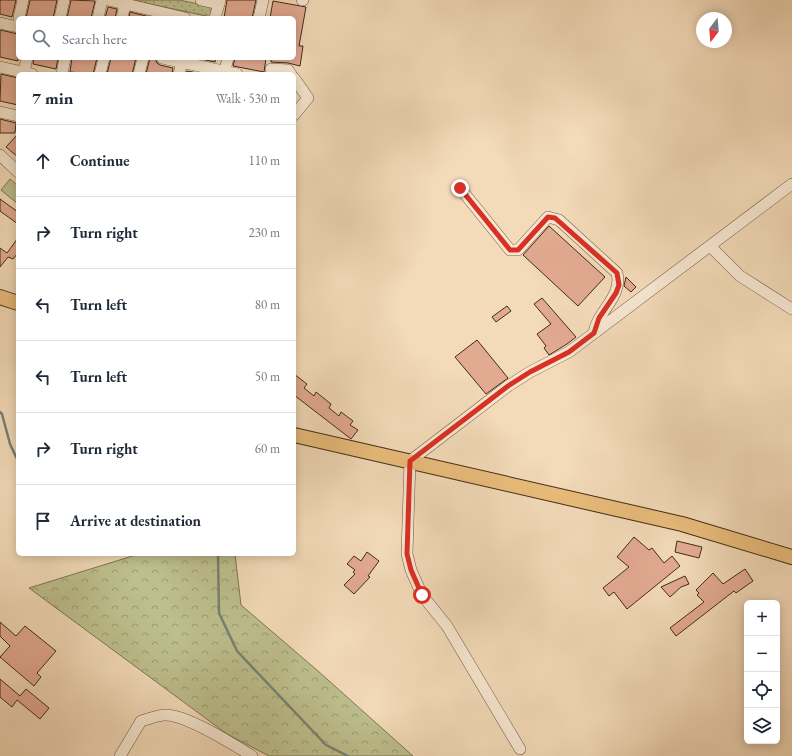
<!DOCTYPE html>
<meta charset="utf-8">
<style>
:root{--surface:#fff;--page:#f2f2f3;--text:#1f2937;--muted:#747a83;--line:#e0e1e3}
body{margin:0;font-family:"EB Garamond",serif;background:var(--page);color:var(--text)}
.controls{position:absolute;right:12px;bottom:12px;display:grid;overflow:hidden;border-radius:6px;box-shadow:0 2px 10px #0003}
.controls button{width:36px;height:36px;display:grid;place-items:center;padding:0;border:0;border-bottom:1px solid var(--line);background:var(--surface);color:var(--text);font:20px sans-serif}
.compass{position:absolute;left:696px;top:12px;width:36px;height:36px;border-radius:50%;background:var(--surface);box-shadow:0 2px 10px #0003;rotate:196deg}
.stop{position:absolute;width:12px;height:12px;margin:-9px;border:3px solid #d93025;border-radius:50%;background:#fff}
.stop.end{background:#d93025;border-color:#fff;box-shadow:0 1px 4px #0008}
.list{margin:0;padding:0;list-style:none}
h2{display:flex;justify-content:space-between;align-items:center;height:52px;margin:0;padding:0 16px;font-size:17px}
h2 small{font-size:13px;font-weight:400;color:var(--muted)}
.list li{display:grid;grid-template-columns:26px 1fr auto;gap:12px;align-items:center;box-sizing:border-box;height:72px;padding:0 16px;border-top:1px solid var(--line)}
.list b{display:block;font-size:15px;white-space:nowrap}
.list em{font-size:13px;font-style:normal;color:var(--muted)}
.icon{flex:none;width:22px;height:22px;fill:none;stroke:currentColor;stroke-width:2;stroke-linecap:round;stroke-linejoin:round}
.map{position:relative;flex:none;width:792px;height:756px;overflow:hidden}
.search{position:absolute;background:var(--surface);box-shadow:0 2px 10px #0003;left:16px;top:16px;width:280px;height:44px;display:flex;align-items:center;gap:10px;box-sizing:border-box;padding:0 14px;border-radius:6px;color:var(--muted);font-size:15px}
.panel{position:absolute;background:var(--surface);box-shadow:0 2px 10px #0003;left:16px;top:72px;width:280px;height:484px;border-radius:6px}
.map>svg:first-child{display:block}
.grass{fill:url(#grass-dots);stroke:#7f7652}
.forest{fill:url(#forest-crowns);stroke:#7f7652}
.pitch{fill:#bdbf8d;stroke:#7f7652}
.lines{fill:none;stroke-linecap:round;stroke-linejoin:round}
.stream{stroke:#778175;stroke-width:2.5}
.building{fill:#e3aa92;stroke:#412c17}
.minor-casing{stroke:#6e583f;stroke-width:12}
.major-casing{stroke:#412c17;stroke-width:16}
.minor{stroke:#f7e7d1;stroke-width:11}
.major{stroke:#eabd7c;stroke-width:14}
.route{stroke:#d93025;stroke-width:5}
</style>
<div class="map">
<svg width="792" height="756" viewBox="0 0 792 756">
<defs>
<pattern id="grass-dots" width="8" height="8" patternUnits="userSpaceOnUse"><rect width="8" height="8" fill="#bdbf8d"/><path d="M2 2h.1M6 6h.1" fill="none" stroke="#9b9b72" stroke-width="1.8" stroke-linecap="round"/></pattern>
<pattern id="forest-crowns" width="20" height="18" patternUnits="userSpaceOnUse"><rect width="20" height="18" fill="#bdbf8d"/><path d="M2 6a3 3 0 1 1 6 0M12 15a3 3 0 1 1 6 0" fill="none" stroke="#9b9b72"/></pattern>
</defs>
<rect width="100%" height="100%" fill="#f3dab8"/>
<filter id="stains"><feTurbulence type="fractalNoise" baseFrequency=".005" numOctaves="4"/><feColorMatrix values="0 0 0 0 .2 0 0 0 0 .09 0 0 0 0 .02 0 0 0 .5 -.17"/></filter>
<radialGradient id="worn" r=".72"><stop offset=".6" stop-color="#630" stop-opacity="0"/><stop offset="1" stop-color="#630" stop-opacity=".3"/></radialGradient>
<polygon class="grass" points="131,0 179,0 213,7 211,17"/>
<polygon class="forest" points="139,554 235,554 241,605 318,671 413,756 269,756 227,734 29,588"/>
<polygon class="pitch" points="10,179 18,186 18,204 1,190"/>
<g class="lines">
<g class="stream">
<polyline points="0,412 2,414 10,444 18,461"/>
<polyline points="218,554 219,613 237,651 326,745 348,756"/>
</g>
</g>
<g class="building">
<polygon points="0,0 16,0 12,17 0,14"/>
<polygon points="30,0 57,0 53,18 26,18"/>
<polygon points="71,0 95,1 91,18 67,18"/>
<polygon points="227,0 256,0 252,18 224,18"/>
<polygon points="273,1 306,7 299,46 303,46 300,66 288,63 271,62 271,58 294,58 294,18 270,18"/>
<polygon points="108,7 117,9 115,18 105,18"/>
<polygon points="130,12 150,17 150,18 129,18"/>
<polygon points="0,30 18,34 18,61 0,57"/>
<polygon points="34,58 58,58 56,69 33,64"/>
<polygon points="72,58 97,58 93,74 70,72"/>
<polygon points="111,58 136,58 132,74 107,74"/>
<polygon points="150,58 155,58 157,63 160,65 173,68 172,74 146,74"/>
<polygon points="196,58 216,58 215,62"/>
<polygon points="235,58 266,58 264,72 233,66"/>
<polygon points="187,71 203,74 186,74"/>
<polygon points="1,74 18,78 18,105 0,101"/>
<polygon points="0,119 16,123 15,133 0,133"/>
<polygon points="18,134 18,157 6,147"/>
<polygon points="0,199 18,212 18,224 0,211"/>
<polygon points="549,226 605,277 578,306 523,255"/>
<polygon points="18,238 18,253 13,259 8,257 0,267 0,248 7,253"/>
<polygon points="626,277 636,287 631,292 624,286"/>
<polygon points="542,298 576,337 567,344 549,355 544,348 546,346 537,334 551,324 534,304"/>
<polygon points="507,306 511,311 496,322 492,317"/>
<polygon points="477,340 508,378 486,394 455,357"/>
<polygon points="294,374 307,384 304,388 314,396 316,392 331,404 329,408 339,416 341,412 353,421 350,425 358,430 351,439 294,395"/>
<polygon points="634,537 649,550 652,548 664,563 672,556 680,566 627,609 614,592 609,596 603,588 629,567 617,557"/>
<polygon points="677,541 702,547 699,558 675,552"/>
<polygon points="367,552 379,561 368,576 370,577 354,594 344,585 355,574 353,572 355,570 347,564 354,556 361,561"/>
<polygon points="745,569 753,581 736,593 734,591 676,636 670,628 704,602 697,595 699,593 696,590 713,573 723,584"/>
<polygon points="685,576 689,584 681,587 670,597 661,587"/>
<polygon points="0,622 16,636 25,626 56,651 37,673 41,677 34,686 0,657 10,646 0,636"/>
<polygon points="0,679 20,696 26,689 49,708 40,719 17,700 12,707 0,697"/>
</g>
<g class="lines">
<defs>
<g id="minor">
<polyline points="108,0 185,18"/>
<polyline points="201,0 219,4"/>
<polyline points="302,0 303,0"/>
<polyline points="19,18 23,0"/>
<polyline points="60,18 64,0"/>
<polyline points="98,18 102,0"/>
<polyline points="122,18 125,4"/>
<polyline points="215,18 220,0"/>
<polyline points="259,18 263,0"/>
<polyline points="0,23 18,27"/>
<polyline points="162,58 237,74"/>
<polyline points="0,67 32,74"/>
<polyline points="271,69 288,70 291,74"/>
<polyline points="225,70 228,58"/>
<polyline points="24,72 27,58"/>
<polyline points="62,74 65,58"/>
<polyline points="100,74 104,58"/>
<polyline points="139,74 143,58"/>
<polyline points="179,74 182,62"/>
<polyline points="294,78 308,98 294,115"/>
<polyline points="0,112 18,116"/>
<polyline points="0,155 18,172"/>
<path d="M460 188 510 250H518L548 217 559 220 617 273C623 297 597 311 594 333"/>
<polyline points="711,247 740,276 792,309"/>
<polyline points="520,749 447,626 422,595 411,570 407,554 410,461 508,386 530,372 569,352 792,184"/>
<path d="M120 756 141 721C149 719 158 715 165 715 186 714 234 745 252 756"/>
</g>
<g id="major">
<polyline points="0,297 18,303"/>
<polyline points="294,435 682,524 792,557"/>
</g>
</defs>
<use href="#minor" class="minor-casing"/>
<use href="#major" class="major-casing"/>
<use href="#minor" class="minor"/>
<use href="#major" class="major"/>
</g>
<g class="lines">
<polyline class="route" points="422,595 411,570 407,554 410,461 508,386 530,372 569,352 594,333 599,318 616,293 619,285 617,273 555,218 548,217 518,250 510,250 460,188"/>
</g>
<rect width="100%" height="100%" filter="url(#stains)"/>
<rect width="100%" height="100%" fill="url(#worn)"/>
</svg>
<div class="controls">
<button>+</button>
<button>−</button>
<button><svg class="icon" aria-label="locate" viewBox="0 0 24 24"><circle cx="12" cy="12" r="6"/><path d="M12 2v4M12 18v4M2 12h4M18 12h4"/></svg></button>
<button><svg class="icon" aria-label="layers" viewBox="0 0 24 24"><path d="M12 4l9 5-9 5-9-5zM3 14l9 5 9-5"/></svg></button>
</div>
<svg class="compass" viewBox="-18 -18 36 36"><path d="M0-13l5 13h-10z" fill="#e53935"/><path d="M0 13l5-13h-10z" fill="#747a83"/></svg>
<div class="stop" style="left:422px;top:595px"></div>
<div class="stop end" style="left:460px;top:188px"></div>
<div class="search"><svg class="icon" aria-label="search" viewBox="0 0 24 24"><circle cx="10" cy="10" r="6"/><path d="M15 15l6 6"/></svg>Search here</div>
<section class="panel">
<h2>7 min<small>Walk · 530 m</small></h2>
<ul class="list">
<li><svg class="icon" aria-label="ahead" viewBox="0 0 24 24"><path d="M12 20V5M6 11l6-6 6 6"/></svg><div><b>Continue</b></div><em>110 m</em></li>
<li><svg class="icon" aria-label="right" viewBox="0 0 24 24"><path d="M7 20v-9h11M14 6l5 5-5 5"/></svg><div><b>Turn right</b></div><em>230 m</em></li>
<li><svg class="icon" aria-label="left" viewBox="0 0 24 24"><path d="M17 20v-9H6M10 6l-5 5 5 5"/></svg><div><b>Turn left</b></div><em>80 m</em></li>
<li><svg class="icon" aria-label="left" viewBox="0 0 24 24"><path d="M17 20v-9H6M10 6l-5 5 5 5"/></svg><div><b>Turn left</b></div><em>50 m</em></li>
<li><svg class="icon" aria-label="right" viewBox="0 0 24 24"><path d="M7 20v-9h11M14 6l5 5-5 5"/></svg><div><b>Turn right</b></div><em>60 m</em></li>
<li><svg class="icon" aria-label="arrive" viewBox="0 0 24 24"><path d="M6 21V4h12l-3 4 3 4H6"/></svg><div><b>Arrive at destination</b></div></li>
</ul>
</section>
</div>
